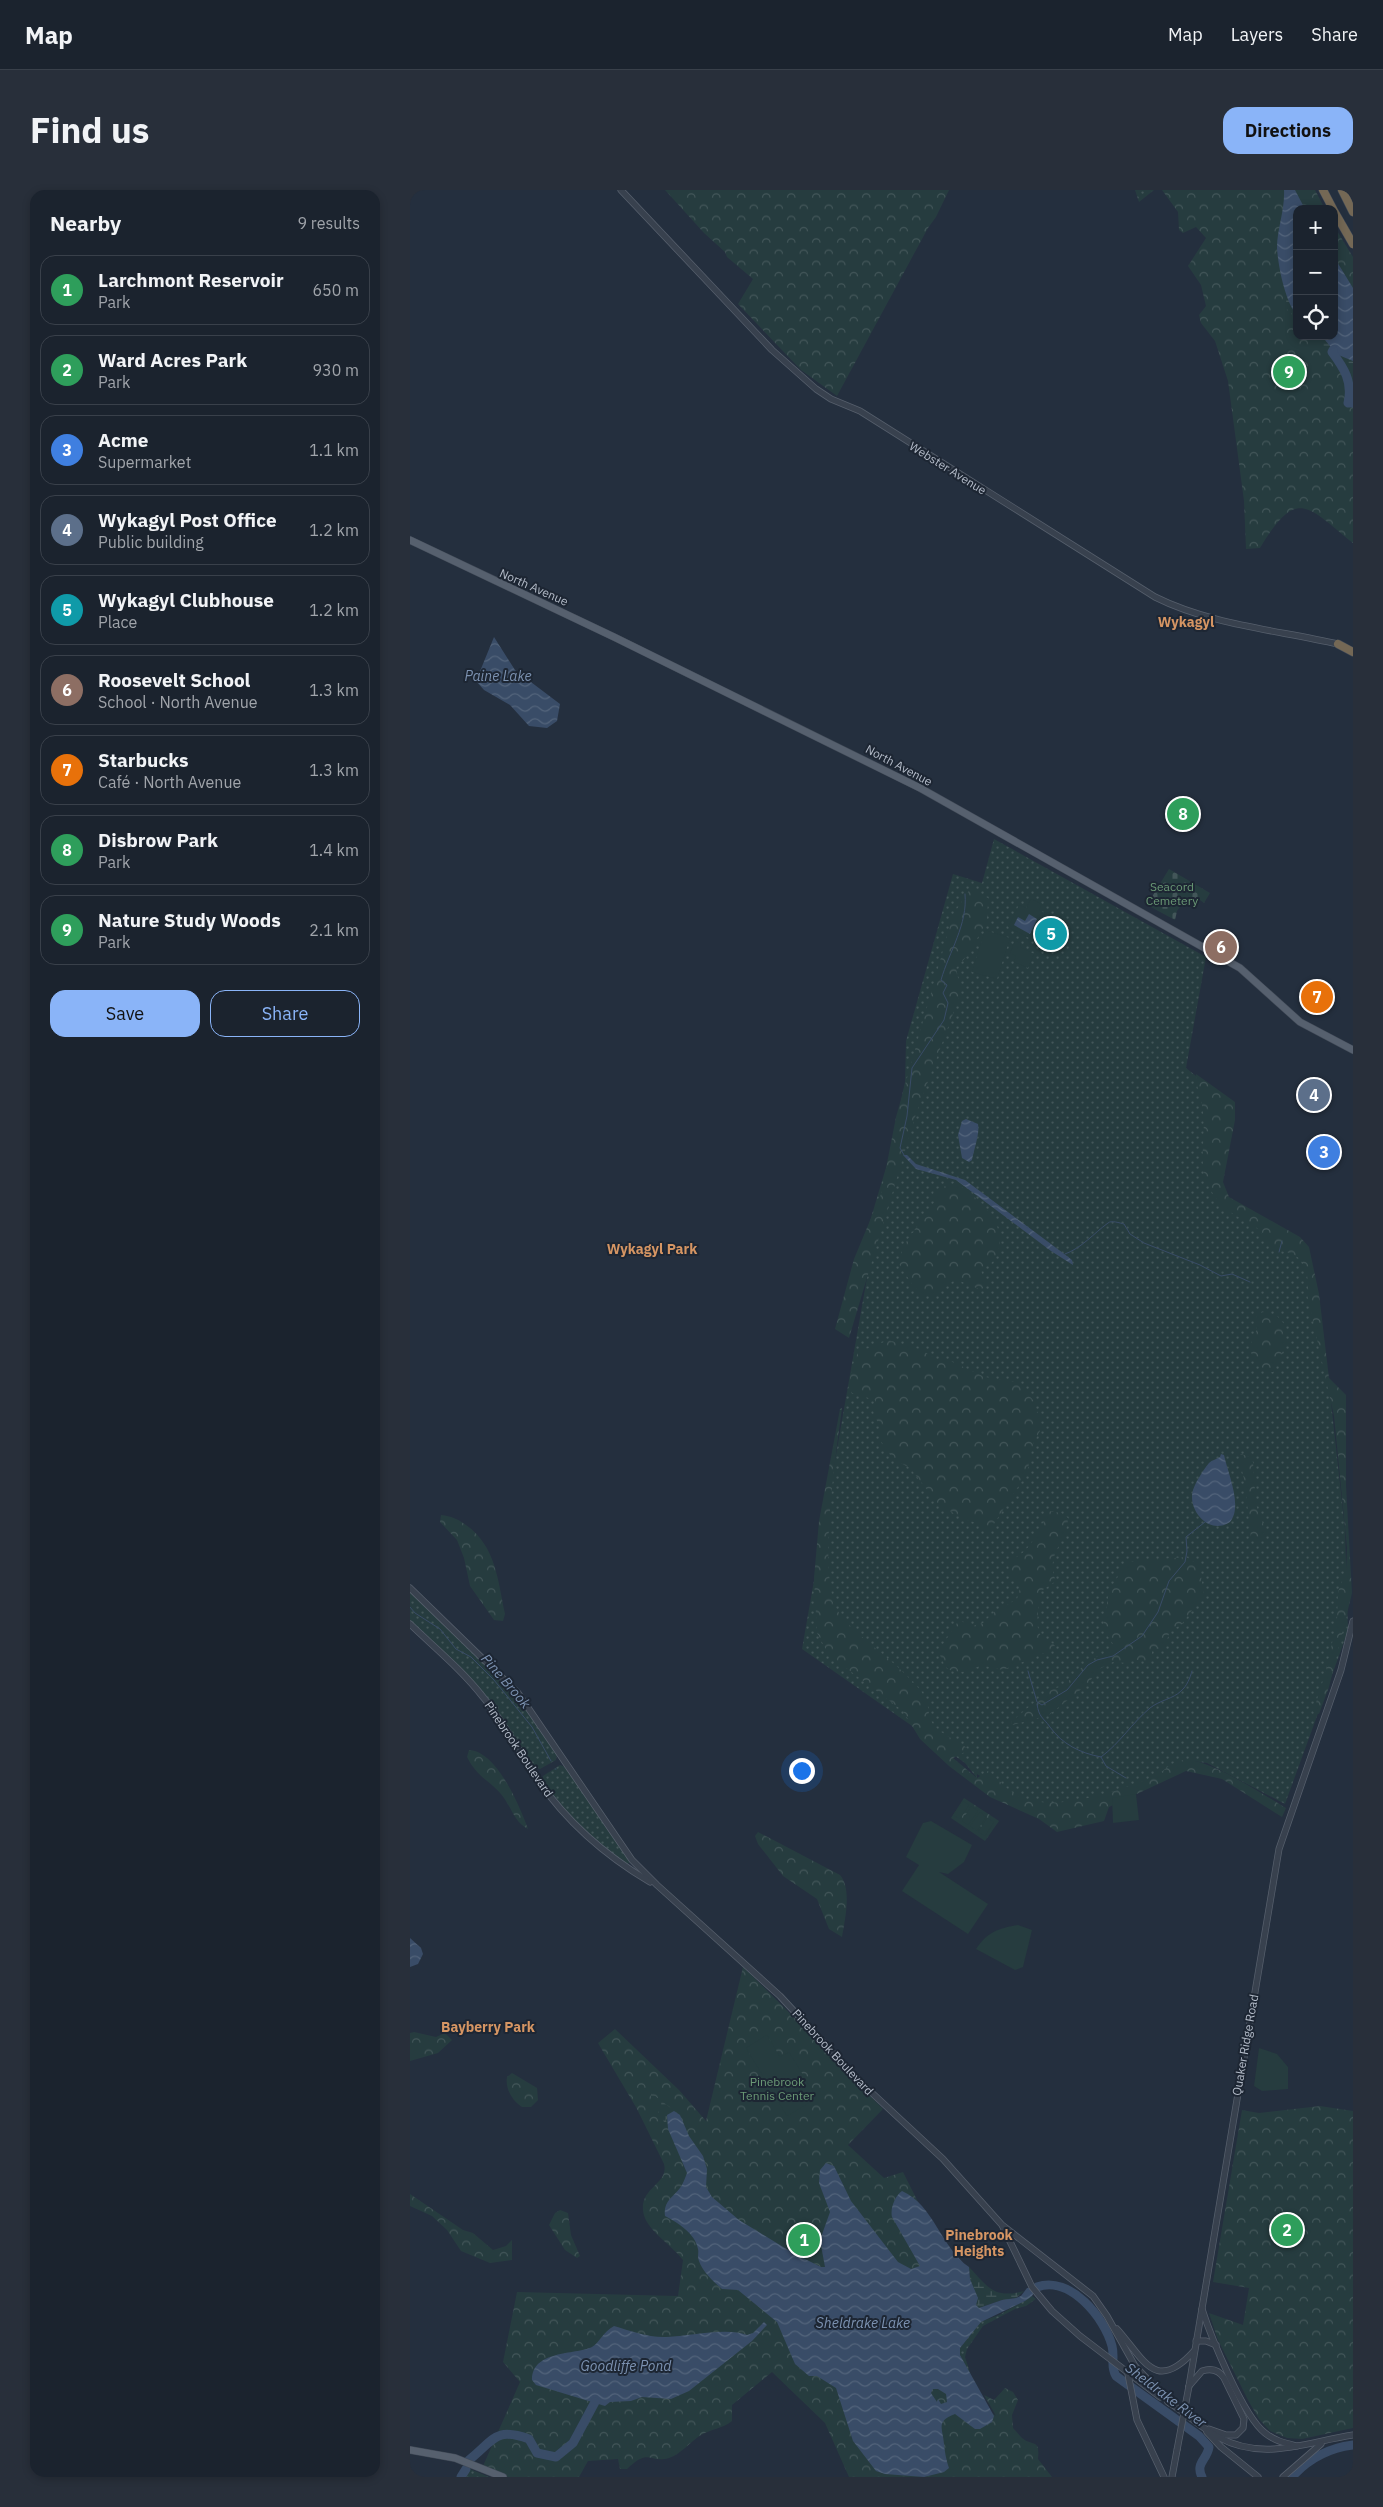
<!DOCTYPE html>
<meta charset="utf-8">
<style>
:root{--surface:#1b232e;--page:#282f3a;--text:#f1f3f6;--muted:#a0a4aa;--line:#39404a;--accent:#8ab4f8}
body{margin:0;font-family:"IBM Plex Sans",sans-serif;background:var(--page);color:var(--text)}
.controls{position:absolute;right:15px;top:15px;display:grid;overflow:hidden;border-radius:10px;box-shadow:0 2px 8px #0003}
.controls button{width:45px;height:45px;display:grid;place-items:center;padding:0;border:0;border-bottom:1px solid var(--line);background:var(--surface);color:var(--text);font:25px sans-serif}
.you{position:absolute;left:391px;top:1580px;width:18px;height:18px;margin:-12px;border:4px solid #fff;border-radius:50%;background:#1a73e8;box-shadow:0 0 0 8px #1a73e833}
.badge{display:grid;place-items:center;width:32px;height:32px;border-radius:50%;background:var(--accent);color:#fff;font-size:16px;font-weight:700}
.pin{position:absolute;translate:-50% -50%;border:2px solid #fff;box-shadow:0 1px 5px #0006}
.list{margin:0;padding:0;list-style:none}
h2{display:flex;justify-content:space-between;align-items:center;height:65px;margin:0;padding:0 20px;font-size:21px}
h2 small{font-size:16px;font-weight:400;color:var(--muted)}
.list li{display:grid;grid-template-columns:32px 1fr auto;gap:15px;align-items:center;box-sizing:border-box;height:70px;margin:0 10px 10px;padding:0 10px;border:1px solid var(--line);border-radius:15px}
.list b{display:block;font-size:19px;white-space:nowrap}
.list p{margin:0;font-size:16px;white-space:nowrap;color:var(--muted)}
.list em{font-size:16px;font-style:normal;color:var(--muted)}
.actions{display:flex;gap:10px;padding:15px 20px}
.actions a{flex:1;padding:11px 0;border:1px solid var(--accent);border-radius:15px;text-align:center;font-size:18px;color:var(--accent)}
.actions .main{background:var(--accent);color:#111}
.icon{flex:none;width:28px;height:28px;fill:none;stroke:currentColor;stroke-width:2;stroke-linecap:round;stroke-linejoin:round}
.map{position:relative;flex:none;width:943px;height:2287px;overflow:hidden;border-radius:15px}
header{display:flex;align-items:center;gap:30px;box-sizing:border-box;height:70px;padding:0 25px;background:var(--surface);border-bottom:1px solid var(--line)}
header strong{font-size:24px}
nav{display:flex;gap:28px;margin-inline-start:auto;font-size:18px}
.intro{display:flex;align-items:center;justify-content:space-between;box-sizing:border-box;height:120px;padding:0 30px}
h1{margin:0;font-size:35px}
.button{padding:12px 22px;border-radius:15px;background:var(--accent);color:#111;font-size:18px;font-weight:700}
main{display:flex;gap:30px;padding:0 30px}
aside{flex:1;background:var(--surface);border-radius:15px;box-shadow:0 2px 8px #0003}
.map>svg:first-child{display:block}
.grass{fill:url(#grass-dots)}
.forest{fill:url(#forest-crowns)}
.wetland{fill:url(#wetland-marsh)}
.cemetery{fill:url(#cemetery-stones)}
.pitch{fill:#263c3f}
.water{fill:url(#water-waves);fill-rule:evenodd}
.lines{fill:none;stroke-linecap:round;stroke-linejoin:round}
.stream{stroke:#394c67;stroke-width:1}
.river{stroke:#394c67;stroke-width:9}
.minor-casing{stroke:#565f6c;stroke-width:7}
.major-casing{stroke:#414a57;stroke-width:8}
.highway-casing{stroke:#434c59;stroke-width:9}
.minor{stroke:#38414e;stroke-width:5.5}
.major{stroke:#56606e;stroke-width:7}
.highway{stroke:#746855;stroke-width:8}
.minor-bridge-casing{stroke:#565f6c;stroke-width:7;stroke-linecap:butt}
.minor-bridge{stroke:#38414e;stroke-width:5.5}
.labels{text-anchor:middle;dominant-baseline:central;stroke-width:4;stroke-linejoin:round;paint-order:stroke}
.street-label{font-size:12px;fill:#b4bcc9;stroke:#1d2633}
.park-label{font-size:12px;fill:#6b9a76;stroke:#1d2633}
.neighbourhood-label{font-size:14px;font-weight:bold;fill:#d59563;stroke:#1d2633}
.water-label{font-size:14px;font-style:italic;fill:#7c92b1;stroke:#1d2633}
</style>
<header>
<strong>Map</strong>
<nav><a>Map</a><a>Layers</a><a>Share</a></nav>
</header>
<div class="intro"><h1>Find us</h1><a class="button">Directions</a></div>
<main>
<aside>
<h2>Nearby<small>9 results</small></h2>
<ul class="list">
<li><span class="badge" style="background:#2e9e5b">1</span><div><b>Larchmont Reservoir</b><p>Park</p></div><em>650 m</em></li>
<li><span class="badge" style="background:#2e9e5b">2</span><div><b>Ward Acres Park</b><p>Park</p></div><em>930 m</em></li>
<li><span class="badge" style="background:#3f7fe0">3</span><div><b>Acme</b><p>Supermarket</p></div><em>1.1 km</em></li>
<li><span class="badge" style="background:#5c6f8a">4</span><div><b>Wykagyl Post Office</b><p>Public building</p></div><em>1.2 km</em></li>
<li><span class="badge" style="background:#0f9aa8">5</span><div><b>Wykagyl Clubhouse</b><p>Place</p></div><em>1.2 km</em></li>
<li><span class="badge" style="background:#8d6e63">6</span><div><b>Roosevelt School</b><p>School · North Avenue</p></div><em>1.3 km</em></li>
<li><span class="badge" style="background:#e8710a">7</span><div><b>Starbucks</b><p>Café · North Avenue</p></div><em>1.3 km</em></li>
<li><span class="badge" style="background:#2e9e5b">8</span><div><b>Disbrow Park</b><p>Park</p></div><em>1.4 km</em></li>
<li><span class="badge" style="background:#2e9e5b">9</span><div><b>Nature Study Woods</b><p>Park</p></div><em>2.1 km</em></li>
</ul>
<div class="actions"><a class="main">Save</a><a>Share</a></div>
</aside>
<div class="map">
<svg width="943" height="2287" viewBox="0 0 943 2287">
<defs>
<pattern id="grass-dots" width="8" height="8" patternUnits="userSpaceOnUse" patternTransform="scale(1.25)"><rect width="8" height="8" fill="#263c3f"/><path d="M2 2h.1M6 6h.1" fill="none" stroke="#435659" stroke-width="1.8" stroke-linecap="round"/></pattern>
<pattern id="forest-crowns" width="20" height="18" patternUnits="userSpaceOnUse" patternTransform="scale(1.25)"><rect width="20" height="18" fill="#263c3f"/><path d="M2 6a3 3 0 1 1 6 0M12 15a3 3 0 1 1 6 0" fill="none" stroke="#435659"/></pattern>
<pattern id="wetland-marsh" width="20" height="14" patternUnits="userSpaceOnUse" patternTransform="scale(1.25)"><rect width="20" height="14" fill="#263c3f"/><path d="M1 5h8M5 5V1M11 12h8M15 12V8" fill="none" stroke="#435659"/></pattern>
<pattern id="cemetery-stones" width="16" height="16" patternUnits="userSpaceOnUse" patternTransform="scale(1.25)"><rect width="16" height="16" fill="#263c3f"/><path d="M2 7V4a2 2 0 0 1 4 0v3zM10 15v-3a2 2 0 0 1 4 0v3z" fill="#435659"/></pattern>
<pattern id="water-waves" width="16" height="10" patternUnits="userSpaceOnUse" patternTransform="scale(1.25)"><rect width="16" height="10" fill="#394c67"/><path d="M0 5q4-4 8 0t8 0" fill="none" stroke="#53647b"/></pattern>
</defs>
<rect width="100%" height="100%" fill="#242f3e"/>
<g class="grass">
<polygon points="725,0 744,0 729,12"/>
<polygon points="584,649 796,767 776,878 795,893 815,1008 894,1054 921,1212 935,1339 938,1441 875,1614 797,1573 782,1571 642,1632 567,1584 567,1588 555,1573 392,1459 459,1076 451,1061 478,971 495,892 496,851 543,684 572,693"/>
<polygon points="0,1401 92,1487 112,1512 147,1564 146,1570 130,1579 125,1577 77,1507 62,1490 0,1432"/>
<path d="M150 1575 156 1577 220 1671 218 1674C197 1671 147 1611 132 1592L133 1586Z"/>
<polygon points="622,2106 626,2109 616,2116 605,2119 573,2136 557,2159 555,2167 562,2189 550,2165 550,2158 570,2132 589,2125"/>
<polygon points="53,2276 79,2287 47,2287"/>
</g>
<g class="forest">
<polygon points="255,0 539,0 526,27 518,38 427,206 391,180 328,114 343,89 317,67 315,62 294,43"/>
<path d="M752 0H905L915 19H887V146H924V36L943 67V353C897 316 887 296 850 358L836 359 834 311 818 191 805 151 791 133 789 125 796 116 791 95 778 76 796 48 786 37 773 43 769 40 768 22Z"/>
<polygon points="560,699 578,708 577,731 558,765 546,778 551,802 506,924 439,1148 425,1139 444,1069 471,1004 486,927 543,725"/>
<path d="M786 884 825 912V930L813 992 819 1007 890 1047 899 1057 909 1104 919 1188 936 1205V1296L942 1403 919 1497 909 1524 903 1522 916 1481 927 1430 928 1402 936 1381 937 1358 924 1226 897 1104C900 1075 893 1062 862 1060 858 1053 853 1044 847 1038 836 1030 821 1025 812 1015 782 982 797 960 793 922 792 909 786 898 786 884Z"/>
<path d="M545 993C570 1008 605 1040 583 1071 581 1074 574 1077 571 1080L575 1096 571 1100 550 1091H543L528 1103 513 1106 502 1094 489 1074C492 1067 491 1060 495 1054 504 1039 516 1026 525 1011L523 1006 524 1000Z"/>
<path d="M853 1122 867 1126 876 1136 873 1161 863 1182C853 1181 838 1168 841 1154 842 1149 845 1144 847 1139L844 1133 847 1125Z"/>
<path d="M478 1150 512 1160 527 1170 536 1169 575 1187 606 1192 624 1211 625 1218 631 1228 630 1241 623 1254 617 1283 578 1343 567 1333 554 1329 529 1315 500 1278 483 1269 470 1250V1238L463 1221 465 1210 442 1203C435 1192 445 1173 448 1161L463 1157Z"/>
<path d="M432 1218C427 1260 405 1392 430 1424 448 1448 476 1464 497 1486 503 1492 512 1501 516 1509 519 1516 518 1525 521 1531 530 1546 548 1549 559 1560L543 1568 567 1588 578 1581C589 1589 596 1600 610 1607 647 1623 708 1601 743 1587 756 1581 761 1570 777 1570 801 1570 854 1605 876 1618L872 1627 812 1589 776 1581 699 1617 694 1631 647 1642 629 1629 580 1607 539 1576 510 1549 493 1521 419 1465 407 1443 404 1388 409 1331 430 1219Z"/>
<polygon points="831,1264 840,1267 843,1272 846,1315 855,1339 853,1347 845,1351 841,1348 835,1294 829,1267"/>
<path d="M639 1321 651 1323 658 1328C657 1353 634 1365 646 1391L631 1401C630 1413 623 1437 632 1447 636 1451 641 1451 645 1456L639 1461 593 1480 571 1475C563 1481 544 1486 536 1477 533 1473 531 1466 528 1462L549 1430 562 1436 573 1433 584 1422 607 1409 611 1395 601 1387 597 1370C619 1368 629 1338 639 1321Z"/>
<path d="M31 1325C41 1326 48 1329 56 1335 86 1356 88 1391 95 1424L93 1431 84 1430 60 1396 54 1368 47 1350 30 1332Z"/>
<polygon points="776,1367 789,1375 794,1404 771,1435 760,1440 756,1454 742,1461 742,1467 735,1471 720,1469 717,1473 703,1472 687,1480 679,1493 639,1525 602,1535 601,1532 638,1501 655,1495 672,1477 688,1466 703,1460 703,1454 693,1439 699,1401 717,1372"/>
<path d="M59 1560C87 1561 110 1617 118 1639 105 1633 102 1619 94 1608 82 1591 68 1589 57 1567Z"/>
<polygon points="554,1608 589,1631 575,1651 541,1628"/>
<path d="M348 1642 430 1685C442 1699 435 1729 432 1747L419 1739 407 1709 373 1686 348 1654 345 1646Z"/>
<path d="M333 1777C381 1823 426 1872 473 1919L438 1955 474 1988 493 1982 509 2014 576 2114 546 2154 549 2199 586 2226 574 2205 584 2210 595 2198 603 2202 608 2210 602 2225 603 2238C606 2241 609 2245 612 2248 623 2257 630 2248 628 2269L642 2287H439L415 2233 362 2182 322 2215V2231C312 2239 301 2239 291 2245 280 2252 271 2264 259 2268 239 2274 240 2257 217 2279H210L208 2269 178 2271 169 2287H96L73 2276 110 2192 93 2172 107 2102 268 2106 273 2070C262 2055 234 2039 233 2020 231 1997 259 1994 254 1974L227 1919 188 1853 205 1839 269 1900 296 1931Z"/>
<polygon points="4,1842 26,1847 35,1843 42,1850 28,1863 0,1871 0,1843"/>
<path d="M102 1883 127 1898 128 1910 121 1917H112C102 1911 95 1898 97 1887Z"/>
<polygon points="910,1916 943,1921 943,2238 892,2249 877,2248 860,2241 849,2229 839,2212 808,2150 799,2123 833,2135 839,2098 803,2092 832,1920 849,1923"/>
<polygon points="0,2004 53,2040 63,2043 83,2060 96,2056 102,2050 102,2070 80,2073 51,2061 37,2040 22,2026 0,2016"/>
<polygon points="150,2020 158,2023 161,2045 170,2066 167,2068 155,2060 139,2035 145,2023"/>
</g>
<g class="wetland">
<polygon points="875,102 887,125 887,130 875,117"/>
<polygon points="905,146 912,146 926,164 943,171 943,180 917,163"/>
<polygon points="241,1903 270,1925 264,1921 256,1930 258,1939 241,1909"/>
<path d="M559 2077C579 2098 584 2109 614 2101L606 2108 592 2110 569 2118 566 2115 568 2108 560 2089Z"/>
</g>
<polygon class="cemetery" points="759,679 800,703 794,713 790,710 787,714 776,708 767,721 765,730 737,715"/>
<g class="pitch">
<polygon points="621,709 632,714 629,720 635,723 621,749 598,737 609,715 616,718"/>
<polygon points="575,740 600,748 587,789 562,782"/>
<polygon points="605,751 611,753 610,757 624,764 618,778 604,772 606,766 600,763"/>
<polygon points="726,1604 729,1630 703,1633 702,1608"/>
<polygon points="553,1611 559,1615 550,1629 543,1625"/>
<polygon points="561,1616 568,1621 558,1635 552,1631"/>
<polygon points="570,1622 576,1627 567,1641 560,1636"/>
<polygon points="577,1628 584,1632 575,1646 568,1642"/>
<polygon points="521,1631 562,1655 554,1672 538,1684 529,1682 578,1714 558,1744 492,1701 509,1675 496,1667 513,1633"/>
<path d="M608 1735 622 1740 613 1777 605 1780 566 1759C577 1742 589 1738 608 1735Z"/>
<polygon points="357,1845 370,1867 379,1862 407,1908 377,1926 336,1858"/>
<polygon points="849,1858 867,1864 878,1877 878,1899 852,1901 844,1896"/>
</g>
<g class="water">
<path d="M874 0H885L895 19H887V125C875 112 868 75 867 58 867 39 875 20 874 0Z"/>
<polygon points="924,67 943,98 943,171 926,164 912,146 924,146"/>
<polygon points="84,447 105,480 150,514 147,531 137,538 119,536 100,515 74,500 66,491"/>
<polygon points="619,724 627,729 620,744 604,735 608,727 615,731"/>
<path d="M556 929 568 934C570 943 564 959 562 970L559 972 552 968 548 945 552 931Z"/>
<polygon points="493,965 497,965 506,974 555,990 653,1063 662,1070 663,1075 641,1061 546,990 506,979"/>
<path d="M811 1264 814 1265C818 1284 833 1316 820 1332 799 1346 777 1320 783 1300 786 1291 794 1279 799 1273 802 1270 807 1269 810 1267Z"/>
<polygon points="0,1748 11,1758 13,1764 8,1774 0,1777"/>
<path d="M264 1921 270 1925 279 1946 293 1966 297 1979 296 1997 302 2007 329 2030 383 2063 411 2077H415L410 2050 420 2022 409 1993 410 1980 416 1973 424 1976 441 2011 488 2072 501 2079 510 2076 482 2027C480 2018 485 2006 492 2001 524 2015 531 2058 559 2077L560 2089 568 2108 566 2115 569 2118 592 2110 606 2108 611 2106 617 2098 627 2097 622 2106 615 2111 571 2132 550 2158V2165L584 2226 582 2232 570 2239H565L545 2224C525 2231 533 2239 534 2254 535 2263 536 2269 539 2278L534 2282 514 2287 475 2284 466 2281 443 2251 426 2198 407 2186H399L385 2174 367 2132 328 2100 312 2099C304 2092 292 2081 289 2071 287 2067 289 2063 288 2059 285 2043 268 2033 255 2026 253 2012 262 2008 270 1998 273 1994 275 1988 277 1983L258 1939 257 1925ZM523 2199H528L536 2204 537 2212 531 2214 528 2209 527 2212 521 2203Z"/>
<path d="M354 2132 357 2135 342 2151 279 2201 261 2209 232 2207 221 2211 200 2212 195 2216 126 2195 122 2190C122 2160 165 2165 182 2157 189 2153 193 2142 204 2136 221 2141 239 2148 257 2147 279 2146 317 2137 337 2145L343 2143Z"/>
</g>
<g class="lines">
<g class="stream">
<path d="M494 965 490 958 497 926 502 878 534 830 538 813 533 803 537 795 531 790C539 762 558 734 555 704"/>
<polyline points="869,1062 872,1051"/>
<path d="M655 1064C672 1058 684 1043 698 1033 701 1030 710 1033 714 1034L720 1044 734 1053 790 1075 811 1086 822 1084 840 1092"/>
<polyline points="0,1417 5,1423 30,1439 46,1459 61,1467 84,1490 122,1537 141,1571"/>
<polyline points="618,1481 627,1512 632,1515 657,1500 678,1475 687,1470 703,1466 732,1446 748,1422 759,1391 775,1372 777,1361 776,1347 795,1332"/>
<path d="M627 1514C629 1528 633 1527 640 1537 652 1554 670 1563 691 1567 710 1553 722 1533 740 1518 750 1510 763 1509 771 1501 777 1496 780 1488 782 1481"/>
<polyline points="691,1567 696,1576 716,1588"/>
<polyline points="145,1579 146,1579"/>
</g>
<g class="river">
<path d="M923 160 922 162C934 178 943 192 938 213H943"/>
<path d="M627 2097C660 2085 695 2128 702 2156 705 2168 700 2176 706 2186L789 2246 799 2257C797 2270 785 2273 792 2287"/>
<path d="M59 2270C85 2249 85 2237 119 2249L127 2263 146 2267 163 2253 185 2212"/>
<polyline points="51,2287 56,2279"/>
<path d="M882 2287C898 2269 919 2258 943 2255"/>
</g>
<defs>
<g id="minor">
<path d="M211 0 362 160 406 199 421 209 450 221 745 407C801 435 867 440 928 454"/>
<polyline points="0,1398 108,1503 222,1670 247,1695 370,1806 448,1890 533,1969 592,2035 683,2106 697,2126 725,2176 760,2213"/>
<path d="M0 1434C25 1458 52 1480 73 1507 94 1532 109 1562 128 1590 157 1632 196 1666 240 1692"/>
<polyline points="593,2037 622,2097 642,2121 670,2146 750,2207"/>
<path d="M792 2119C801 2147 833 2226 855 2243 865 2251 875 2253 887 2256"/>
<path d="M707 2139C734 2169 745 2204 784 2161"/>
<polyline points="786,2151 796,2151 806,2155"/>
<polyline points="718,2184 727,2230 754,2287"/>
<polyline points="779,2196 869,1659 931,1480 943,1431"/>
<path d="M779 2196 792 2181C801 2178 809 2180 814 2188L834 2229 833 2238 826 2245H816L799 2239"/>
<path d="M758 2212C775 2222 790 2237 808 2247 854 2272 896 2252 943 2245"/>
<polyline points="797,2242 811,2257 848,2287"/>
<polyline points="762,2287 767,2260"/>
<polyline points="873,2287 911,2254"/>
</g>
<g id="major">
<polyline points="0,350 204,447 510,598 830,778 890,832 943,860"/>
<polyline points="0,2260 45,2268 93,2287"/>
</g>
<g id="highway">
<polyline points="913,0 923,19"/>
<polyline points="932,0 943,22"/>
<polyline points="924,21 943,54"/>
<polyline points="928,454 943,462"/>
</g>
</defs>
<use href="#minor" class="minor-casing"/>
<use href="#major" class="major-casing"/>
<use href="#highway" class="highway-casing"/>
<use href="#minor" class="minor"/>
<use href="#major" class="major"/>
<use href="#highway" class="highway"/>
<defs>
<polyline id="minor-bridge" points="767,2260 779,2196"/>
</defs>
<use href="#minor-bridge" class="minor-bridge-casing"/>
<use href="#minor-bridge" class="minor-bridge"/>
</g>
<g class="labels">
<g class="street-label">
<text transform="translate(538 278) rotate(32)">Webster Avenue</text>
<text transform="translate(124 397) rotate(24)">North Avenue</text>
<text transform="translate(489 575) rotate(28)">North Avenue</text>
<text transform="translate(109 1559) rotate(56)">Pinebrook Boulevard</text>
<text transform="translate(835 1855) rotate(-80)">Quaker Ridge Road</text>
<text transform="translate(423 1862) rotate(47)">Pinebrook Boulevard</text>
</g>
<g class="park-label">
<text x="762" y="696">Seacord<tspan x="762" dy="14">Cemetery</tspan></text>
<text x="367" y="1891">Pinebrook<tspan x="367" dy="14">Tennis Center</tspan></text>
</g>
<g class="neighbourhood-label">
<text x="776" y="432">Wykagyl</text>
<text x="242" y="1059">Wykagyl Park</text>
<text x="78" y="1837">Bayberry Park</text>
<text x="569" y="2045">Pinebrook<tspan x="569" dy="16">Heights</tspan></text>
</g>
<g class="water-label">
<text x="88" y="486">Paine Lake</text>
<text transform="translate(96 1491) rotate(49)">Pine Brook</text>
<text x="453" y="2133">Sheldrake Lake</text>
<text x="216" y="2176">Goodliffe Pond</text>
<text transform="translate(756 2205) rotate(37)">Sheldrake River</text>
</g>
</g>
</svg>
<div class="controls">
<button>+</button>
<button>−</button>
<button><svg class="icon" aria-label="locate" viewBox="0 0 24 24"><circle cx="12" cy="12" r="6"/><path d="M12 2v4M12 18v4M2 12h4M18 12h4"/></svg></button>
</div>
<div class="you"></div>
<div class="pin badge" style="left:394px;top:2050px;background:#2e9e5b">1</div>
<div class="pin badge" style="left:877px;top:2040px;background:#2e9e5b">2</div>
<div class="pin badge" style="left:914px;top:962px;background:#3f7fe0">3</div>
<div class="pin badge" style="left:904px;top:905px;background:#5c6f8a">4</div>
<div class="pin badge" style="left:641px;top:744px;background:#0f9aa8">5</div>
<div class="pin badge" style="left:811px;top:757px;background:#8d6e63">6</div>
<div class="pin badge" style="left:907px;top:807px;background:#e8710a">7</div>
<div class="pin badge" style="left:773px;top:624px;background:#2e9e5b">8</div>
<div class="pin badge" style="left:879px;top:182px;background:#2e9e5b">9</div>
</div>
</main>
